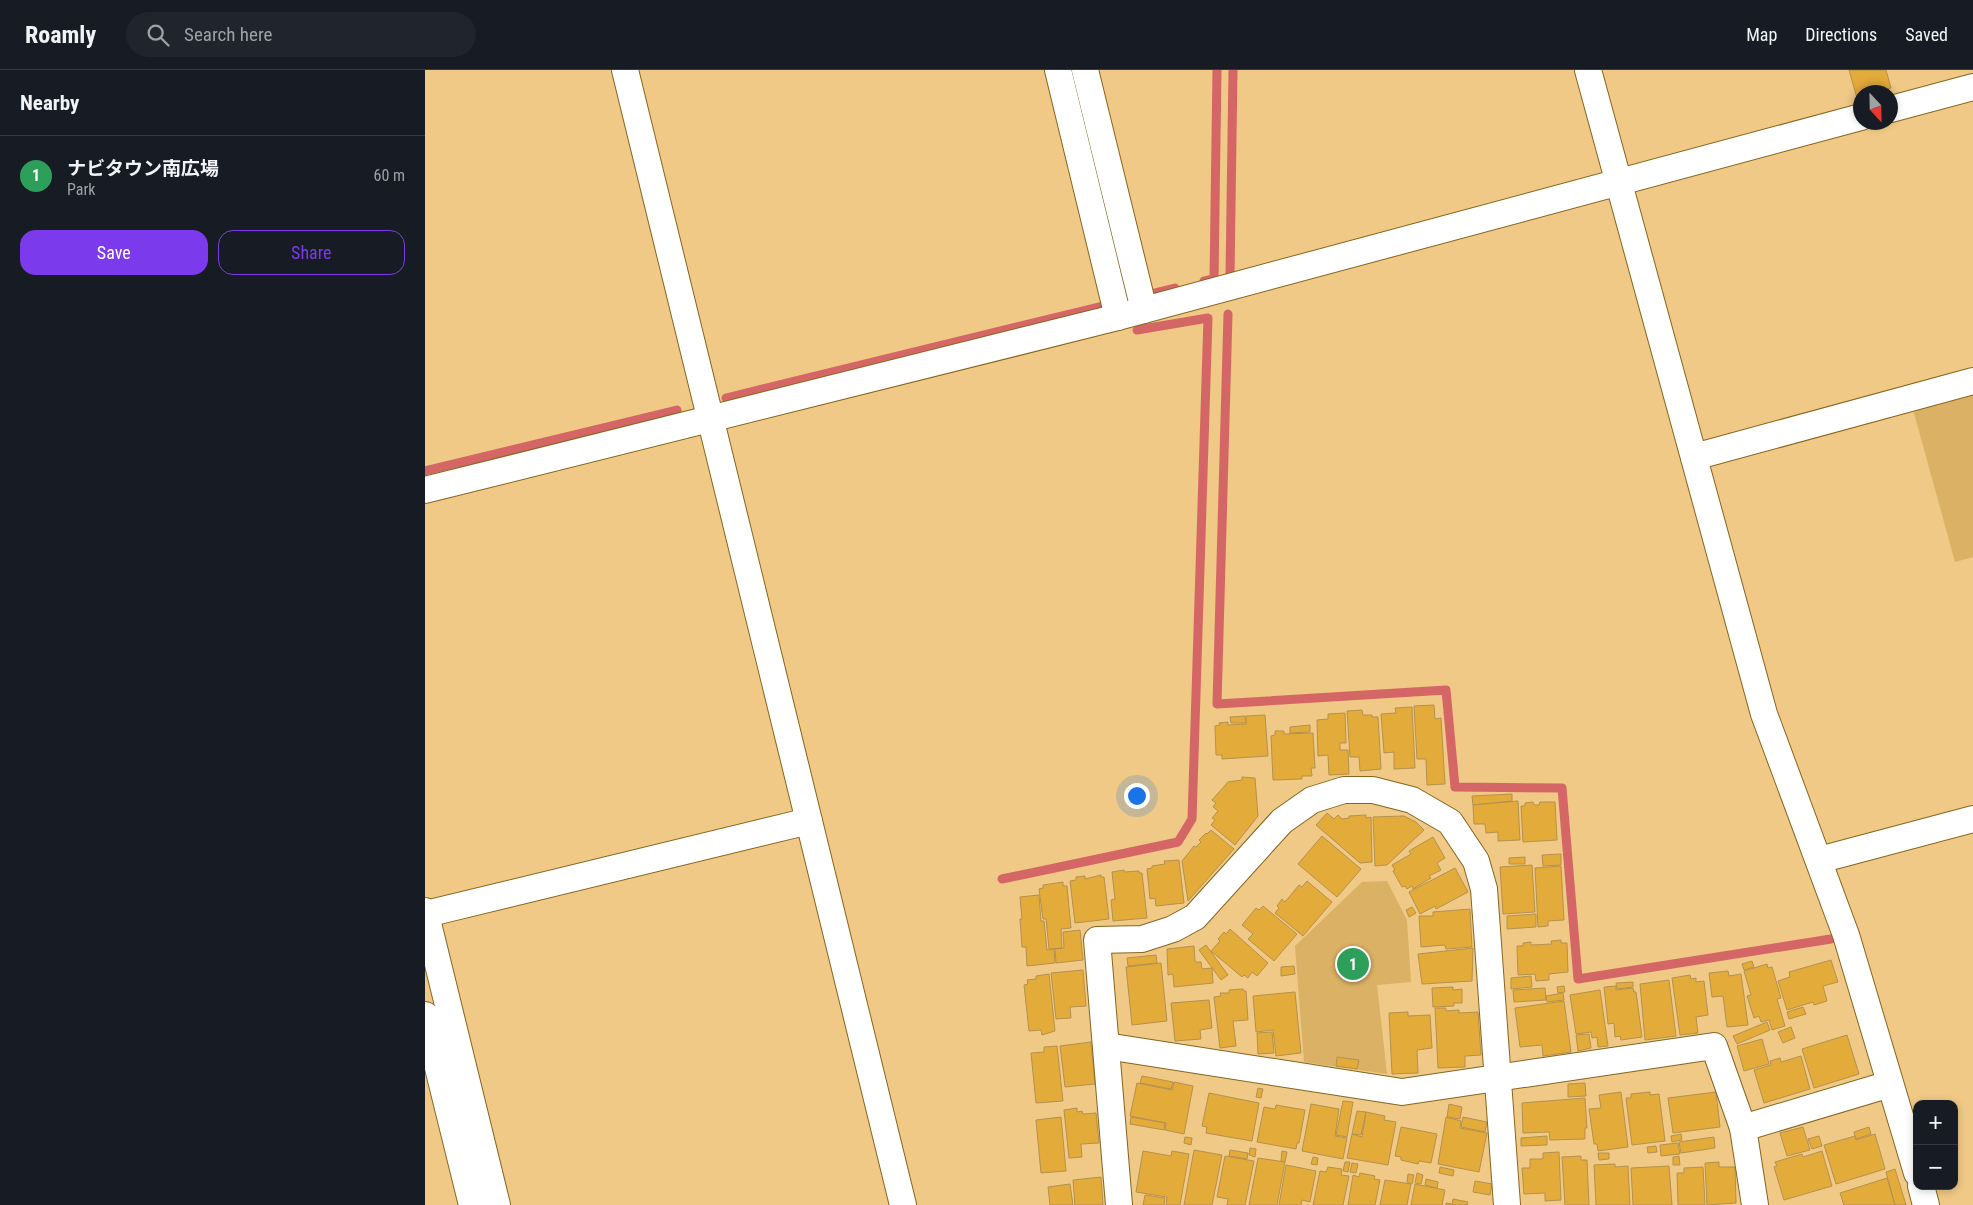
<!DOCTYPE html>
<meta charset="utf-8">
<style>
:root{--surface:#171b24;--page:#20242c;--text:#f1f3f6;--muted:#9ea1a6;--line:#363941;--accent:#7c3aed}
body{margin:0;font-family:"Roboto Condensed","Noto Sans JP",sans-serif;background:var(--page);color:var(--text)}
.controls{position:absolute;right:15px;bottom:15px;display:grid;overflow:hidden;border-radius:10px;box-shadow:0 2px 8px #0003}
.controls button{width:45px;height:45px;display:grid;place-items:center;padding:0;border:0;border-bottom:1px solid var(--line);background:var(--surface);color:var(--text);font:25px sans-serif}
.compass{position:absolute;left:1428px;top:15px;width:45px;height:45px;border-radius:50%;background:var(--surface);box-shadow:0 2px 8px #0003;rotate:158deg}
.you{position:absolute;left:711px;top:725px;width:18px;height:18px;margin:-12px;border:4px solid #fff;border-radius:50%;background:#1a73e8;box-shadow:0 0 0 8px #1a73e833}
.badge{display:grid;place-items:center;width:32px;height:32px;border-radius:50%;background:var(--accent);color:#fff;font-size:16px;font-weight:700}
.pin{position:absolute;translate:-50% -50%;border:2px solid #fff;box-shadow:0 1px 5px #0006}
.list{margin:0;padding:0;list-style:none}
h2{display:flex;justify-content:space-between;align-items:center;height:65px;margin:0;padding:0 20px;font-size:21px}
h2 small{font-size:16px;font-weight:400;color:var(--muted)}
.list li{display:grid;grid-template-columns:32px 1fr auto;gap:15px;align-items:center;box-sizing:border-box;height:80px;padding:0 20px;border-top:1px solid var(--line)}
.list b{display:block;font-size:19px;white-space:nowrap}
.list p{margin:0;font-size:16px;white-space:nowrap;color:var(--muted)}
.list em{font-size:16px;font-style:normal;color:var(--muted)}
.actions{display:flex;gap:10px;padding:15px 20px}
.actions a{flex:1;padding:11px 0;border:1px solid var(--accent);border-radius:15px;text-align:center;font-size:18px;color:var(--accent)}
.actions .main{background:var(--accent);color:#fff}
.icon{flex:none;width:28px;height:28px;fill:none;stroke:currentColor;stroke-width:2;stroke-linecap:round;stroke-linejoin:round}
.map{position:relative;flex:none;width:1548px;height:1135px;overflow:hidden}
header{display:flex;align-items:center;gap:30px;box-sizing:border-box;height:70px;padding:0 25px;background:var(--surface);border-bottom:1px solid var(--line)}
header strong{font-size:24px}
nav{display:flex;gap:28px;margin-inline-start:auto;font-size:18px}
.search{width:350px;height:45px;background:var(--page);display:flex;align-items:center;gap:12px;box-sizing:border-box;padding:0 18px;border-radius:28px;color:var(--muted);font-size:19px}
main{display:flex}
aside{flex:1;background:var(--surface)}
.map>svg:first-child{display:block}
.green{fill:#dbb165}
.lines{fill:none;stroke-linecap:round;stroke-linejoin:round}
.stream{stroke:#d56666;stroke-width:9}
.building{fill:#e3ab39;stroke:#b5914f}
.minor-casing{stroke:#87651e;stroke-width:28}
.minor{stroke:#fff;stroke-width:26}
</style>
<header>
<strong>Roamly</strong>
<div class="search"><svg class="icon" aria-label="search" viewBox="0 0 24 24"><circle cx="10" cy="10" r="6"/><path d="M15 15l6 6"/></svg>Search here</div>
<nav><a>Map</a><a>Directions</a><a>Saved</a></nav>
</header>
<main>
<aside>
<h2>Nearby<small></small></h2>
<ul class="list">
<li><span class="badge" style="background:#2e9e5b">1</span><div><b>ナビタウン南広場</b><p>Park</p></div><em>60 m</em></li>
</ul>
<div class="actions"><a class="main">Save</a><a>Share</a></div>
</aside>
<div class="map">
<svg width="1548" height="1135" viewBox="0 0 1548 1135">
<rect width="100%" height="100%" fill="#efc985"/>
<g class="green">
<polygon points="1548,315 1548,487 1530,492 1486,332"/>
<polygon points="962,811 982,850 986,912 952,915 962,1004 879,992 870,876 937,812"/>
</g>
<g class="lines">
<g class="stream">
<polyline points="805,205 808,0"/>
<polyline points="779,211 789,209 792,0"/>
<polyline points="721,225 750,218"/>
<polyline points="803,244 792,634 1021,620 1030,717 1137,718 1153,909 1406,869"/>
<polyline points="301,328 682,235"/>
<polyline points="0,401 252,340"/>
<polyline points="577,809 753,772 767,749 783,248 712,260"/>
</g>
</g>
<g class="building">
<polygon points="1424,0 1461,0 1466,18 1450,22 1436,22 1436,27 1432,28"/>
<polygon points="1009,635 1010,649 1016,648 1020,714 1002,715 1001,689 992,689 989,636"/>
<polygon points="987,637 990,698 969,699 969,682 959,683 956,644 971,643 970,638"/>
<polygon points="937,640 938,645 947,645 947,647 953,647 956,699 935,701 934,687 925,687 922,641"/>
<polygon points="920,643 921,673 915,673 915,680 923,680 924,704 904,705 903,685 893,686 892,650 903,649 903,644"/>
<polygon points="840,645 843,686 797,689 797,685 791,685 790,656 795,655 794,653 803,652 803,655 821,654 821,646"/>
<polygon points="820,646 821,653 806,653 805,647"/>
<polygon points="885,655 885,662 865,663 865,657"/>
<polygon points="850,661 859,661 859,664 888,663 890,698 886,698 887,706 877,706 877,709 848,710 846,666 850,665"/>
<polygon points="817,707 830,708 833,746 810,775 786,755 790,750 787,748 793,741 788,737 791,733 787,730 803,712 817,710"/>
<polygon points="1087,724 1087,731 1048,735 1047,726"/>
<polygon points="1093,731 1095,770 1073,771 1073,762 1061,763 1060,754 1049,754 1048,735"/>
<polygon points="1108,732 1109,735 1114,735 1115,732 1130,732 1132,770 1098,772 1096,736 1100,736 1100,733"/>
<polygon points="902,743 909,749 913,745 917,749 924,748 924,746 941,745 941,748 946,747 947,792 935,793 891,755"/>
<polygon points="979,746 991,752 999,760 962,795 950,796 948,747"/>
<polygon points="786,760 809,779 763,831 757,791 769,776 771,777 776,772 774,770 781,763 782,764"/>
<polygon points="897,766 936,799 912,827 873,794"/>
<polygon points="1008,767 1020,788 1012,793 1016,800 1004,806 1006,808 988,819 987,816 982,819 980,816 977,817 968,801 970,800 967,795 986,784 984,781"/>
<polygon points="1136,784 1136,795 1118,796 1117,785"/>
<polygon points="1100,787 1100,794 1084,794 1084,788"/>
<polygon points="754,790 759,833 731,836 730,828 725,829 722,799 727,798 727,796 740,794 739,791"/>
<polygon points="1107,795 1110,842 1078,844 1075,797"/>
<polygon points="1136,796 1139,850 1123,851 1123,856 1113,857 1110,798"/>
<polygon points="1030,798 1043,822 1011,839 1010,836 995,844 984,822"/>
<polygon points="699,800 699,802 714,801 714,803 717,803 722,848 688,851 686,830 690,829 687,802"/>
<polygon points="676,805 676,807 679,807 684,849 650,853 645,811 651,810 651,807 660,806 660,809"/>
<polygon points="882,811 907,832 878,866 850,843 854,838 852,836 857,829 860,832 874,815 877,817"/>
<polygon points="638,812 638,816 642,816 646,858 636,859 637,878 624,879 621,849 618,849 614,819 618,818 618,815"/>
<polygon points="614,825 616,851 619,851 622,880 629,879 630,893 602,896 601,877 597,877 595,849 597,849 595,827"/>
<polygon points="838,836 872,864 849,891 823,869 828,864 817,855 831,838 834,840"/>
<polygon points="987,837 991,843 984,847 981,840"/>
<polygon points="1045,839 1047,877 1021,879 1020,875 996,877 994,846 1008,846 1008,842"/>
<polygon points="1111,844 1111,857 1082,859 1082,846"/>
<polygon points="805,859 843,893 832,906 827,902 823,908 819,905 817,907 786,881 795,871 793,869 799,862 801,864"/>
<polygon points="655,860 658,890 631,893 630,879 639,878 638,862"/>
<polygon points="1136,870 1136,873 1142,873 1143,902 1124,904 1124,910 1111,911 1110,904 1093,905 1092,876 1098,876 1098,873 1106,872 1106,875 1127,874 1126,871"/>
<polygon points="781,875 803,905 796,910 774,880"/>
<polygon points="769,876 770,892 776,892 777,899 787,898 788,913 749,917 748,904 743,905 742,879"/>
<polygon points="1048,878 1047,911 997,914 993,884"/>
<polygon points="731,885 732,893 703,896 702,888"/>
<polygon points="1406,890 1413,912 1398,916 1402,931 1389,935 1388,932 1362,940 1353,911 1365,907 1364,902"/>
<polygon points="1327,891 1329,897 1319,900 1317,894"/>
<polygon points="736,893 742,951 707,955 701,897"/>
<polygon points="1342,894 1343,898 1347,897 1356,928 1352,929 1360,956 1347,960 1344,950 1336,952 1334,946 1329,948 1322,926 1326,925 1319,901"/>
<polygon points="869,896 870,904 856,906 856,897"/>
<polygon points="658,900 661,936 645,937 646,948 631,949 626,903"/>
<polygon points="1303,901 1304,906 1316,904 1323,955 1302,957 1298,926 1287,927 1284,903"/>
<polygon points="624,904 630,961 617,965 616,960 604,961 599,915 603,914 602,910 611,909 611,906"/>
<polygon points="1265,905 1266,909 1271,908 1271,912 1279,911 1283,945 1271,947 1273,963 1255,965 1247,908"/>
<polygon points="1106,906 1107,917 1086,919 1086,908"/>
<polygon points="1244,910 1251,966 1220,970 1215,914"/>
<polygon points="1208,912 1208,917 1192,919 1191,913"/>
<polygon points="1139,916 1140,922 1133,923 1132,917"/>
<polygon points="1191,916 1191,920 1208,918 1209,922 1211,922 1217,967 1196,970 1195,966 1190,967 1189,953 1183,954 1179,917"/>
<polygon points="1028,917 1028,920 1037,919 1037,933 1029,933 1029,936 1008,937 1007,918"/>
<polygon points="1120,918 1121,930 1089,932 1088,920"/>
<polygon points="818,919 819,921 821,921 823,950 808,951 811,976 795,978 789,927 796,926 795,923 804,923 804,920"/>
<polygon points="1175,920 1183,976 1173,977 1172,967 1167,968 1166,962 1151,964 1145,925"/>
<polygon points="870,922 876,983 851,986 848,960 831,962 828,926"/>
<polygon points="1138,923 1139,930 1122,932 1121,926"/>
<polygon points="784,930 787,958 775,960 776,969 750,971 746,933"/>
<polygon points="1139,931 1146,982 1118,986 1117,975 1095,977 1090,938"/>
<polygon points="1378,937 1381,944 1364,949 1362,942"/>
<polygon points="1010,938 1021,938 1021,941 1034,940 1034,943 1053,942 1056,985 1040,986 1040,997 1013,998"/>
<polygon points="983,942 983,946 1005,945 1007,978 992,980 993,1003 967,1004 964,943"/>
<polygon points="1342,952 1345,960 1312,974 1308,966"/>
<polygon points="1366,957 1370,968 1358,973 1353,962"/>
<polygon points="847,962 849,983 833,984 832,963"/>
<polygon points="1164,964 1166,978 1153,981 1151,965"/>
<polygon points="1422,965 1434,1004 1389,1018 1377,979"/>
<polygon points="1337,969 1344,994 1319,1001 1312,976"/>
<polygon points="666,972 670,1014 640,1017 635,976"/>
<polygon points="632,976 638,1031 611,1033 606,983 619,982 619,977"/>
<polygon points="1376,986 1385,1019 1339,1033 1329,1000 1346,995 1345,991 1355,988 1356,992"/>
<polygon points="912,987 934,990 932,999 911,996"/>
<polygon points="717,1006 748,1012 746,1019 715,1013"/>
<polygon points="749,1012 768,1016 759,1064 740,1060 741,1053 705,1046 712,1013 747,1020"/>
<polygon points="1160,1013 1161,1026 1143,1027 1143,1014"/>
<polygon points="833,1018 838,1019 836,1028 831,1027"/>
<polygon points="1196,1022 1203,1077 1173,1081 1172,1074 1169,1074 1164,1039 1176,1038 1174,1025"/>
<polygon points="1225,1022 1225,1025 1234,1024 1240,1071 1207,1075 1201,1028 1206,1028 1206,1024"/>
<polygon points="1291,1022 1295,1057 1248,1063 1243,1028"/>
<polygon points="784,1023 834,1033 827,1071 781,1063 782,1057 777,1056"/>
<polygon points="1160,1028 1162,1058 1160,1058 1160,1069 1125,1070 1124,1062 1098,1063 1097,1033"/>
<polygon points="918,1031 928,1032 922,1067 911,1065"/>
<polygon points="886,1034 914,1039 910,1066 922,1068 918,1089 877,1081"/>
<polygon points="1024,1034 1037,1037 1035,1049 1022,1047"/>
<polygon points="851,1035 880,1040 874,1073 872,1073 871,1079 832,1072 839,1037 850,1039"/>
<polygon points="652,1038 652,1042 657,1041 658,1044 671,1043 674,1073 656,1074 657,1087 644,1088 639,1040"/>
<polygon points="932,1041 941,1042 936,1065 927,1064"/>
<polygon points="941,1042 960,1046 959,1050 971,1052 963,1095 922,1088 927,1064 937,1067"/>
<polygon points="636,1047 641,1101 616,1103 611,1050"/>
<polygon points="706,1047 740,1053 739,1060 705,1054"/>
<polygon points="1021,1047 1036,1051 1035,1058 1062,1063 1054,1102 1013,1094"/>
<polygon points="1038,1047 1062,1052 1060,1062 1036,1057"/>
<polygon points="976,1057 1012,1064 1006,1093 994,1091 993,1094 976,1090 976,1087 970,1086"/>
<polygon points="1378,1057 1385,1080 1362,1086 1355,1063"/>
<polygon points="1444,1057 1446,1064 1431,1069 1429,1062"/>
<polygon points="1256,1064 1257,1070 1247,1072 1246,1066"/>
<polygon points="1450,1064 1460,1099 1411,1114 1399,1075 1430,1066 1431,1070"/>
<polygon points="1122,1066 1122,1075 1096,1076 1096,1068"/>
<polygon points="1394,1066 1397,1076 1387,1079 1383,1069"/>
<polygon points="760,1067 767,1068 766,1075 759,1073"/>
<polygon points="1289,1067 1290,1078 1256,1083 1254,1072"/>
<polygon points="1253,1073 1255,1084 1236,1086 1235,1075"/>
<polygon points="1231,1076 1232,1082 1223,1083 1222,1077"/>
<polygon points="825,1078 831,1079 830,1087 824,1085"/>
<polygon points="769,1080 797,1085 787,1135 759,1135"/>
<polygon points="805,1080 823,1083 822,1089 804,1086"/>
<polygon points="718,1081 746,1086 747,1081 764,1084 755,1135 741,1135 742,1127 711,1122"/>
<polygon points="857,1081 862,1082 860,1092 856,1091"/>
<polygon points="1397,1081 1407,1116 1359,1130 1349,1097 1352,1096 1350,1092 1377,1084 1378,1087"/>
<polygon points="1134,1082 1136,1130 1120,1131 1120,1123 1099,1124 1097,1098 1105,1098 1105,1089 1118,1089 1118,1083"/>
<polygon points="1173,1083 1184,1083 1184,1089 1174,1090"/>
<polygon points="800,1086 829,1091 820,1135 802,1135 803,1129 792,1127"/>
<polygon points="1156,1086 1156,1090 1162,1090 1164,1135 1140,1135 1137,1087"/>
<polygon points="1254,1086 1255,1095 1248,1095 1248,1087"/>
<polygon points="888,1087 893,1088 892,1095 886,1094"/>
<polygon points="833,1088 860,1092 852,1135 824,1135"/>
<polygon points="920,1092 925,1092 923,1102 918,1101"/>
<polygon points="1294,1092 1294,1097 1310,1097 1311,1133 1282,1135 1280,1093"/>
<polygon points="927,1093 933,1094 931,1103 925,1102"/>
<polygon points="1190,1094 1190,1097 1203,1096 1205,1135 1171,1135 1169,1095"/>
<polygon points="861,1095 891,1101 885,1132 877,1130 876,1135 854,1135"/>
<polygon points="1244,1096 1247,1135 1208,1135 1206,1098"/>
<polygon points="903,1097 917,1099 916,1105 924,1106 918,1135 888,1135 895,1101 901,1102"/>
<polygon points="1015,1097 1029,1100 1028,1106 1014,1103"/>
<polygon points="1278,1097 1280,1135 1253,1135 1252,1103 1259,1103 1259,1098"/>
<polygon points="1470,1099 1481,1135 1470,1135 1461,1102"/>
<polygon points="935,1103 950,1106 949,1109 955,1110 950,1135 923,1135 928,1105 934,1107"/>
<polygon points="992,1103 998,1105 996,1114 990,1113"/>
<polygon points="983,1104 989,1105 987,1114 982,1112"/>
<polygon points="676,1107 678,1135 650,1135 648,1110"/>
<polygon points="1462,1108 1470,1135 1419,1135 1415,1123"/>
<polygon points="1001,1109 1013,1112 1012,1118 1000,1115"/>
<polygon points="960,1110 986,1114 982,1135 955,1135"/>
<polygon points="1050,1111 1067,1114 1065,1125 1048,1122"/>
<polygon points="645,1114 648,1135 625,1135 623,1117"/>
<polygon points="990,1114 1020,1120 1017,1135 986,1135"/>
<polygon points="720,1125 740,1128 739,1135 718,1135"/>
<polygon points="1028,1129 1043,1132 1042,1135 1021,1135 1021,1133 1027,1134"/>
</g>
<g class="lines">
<defs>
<g id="minor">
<polyline points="200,0 478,1135"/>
<polyline points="633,0 693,247"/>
<polyline points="660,0 719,240"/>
<polyline points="1163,0 1339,644 1421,865 1492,1103"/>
<polyline points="1466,39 1548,17"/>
<polyline points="1269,387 1548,311"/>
<polyline points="0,420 693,247 1436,47"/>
<polyline points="1394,790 1548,749"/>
<polyline points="0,841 72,1135"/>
<polyline points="1,844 384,751"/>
<polyline points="0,945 47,1135"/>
<polyline points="681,976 977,1022 1289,976 1318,1058 1330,1135"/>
<polyline points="1318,1058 1465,1014"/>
<polyline points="1496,1116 1501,1135"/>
<polyline points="694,1135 672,870 717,869 748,859 770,847 857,751 887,730 919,720 948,720 987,730 1025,752 1051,791 1059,819 1082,1135"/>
</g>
</defs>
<use href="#minor" class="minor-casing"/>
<use href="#minor" class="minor"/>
</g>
</svg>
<div class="controls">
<button>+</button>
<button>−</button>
</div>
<svg class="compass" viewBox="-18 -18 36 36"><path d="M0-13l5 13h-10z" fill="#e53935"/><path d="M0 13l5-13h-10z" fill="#9ea1a6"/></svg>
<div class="you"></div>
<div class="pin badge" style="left:928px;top:894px;background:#2e9e5b">1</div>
</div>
</main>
